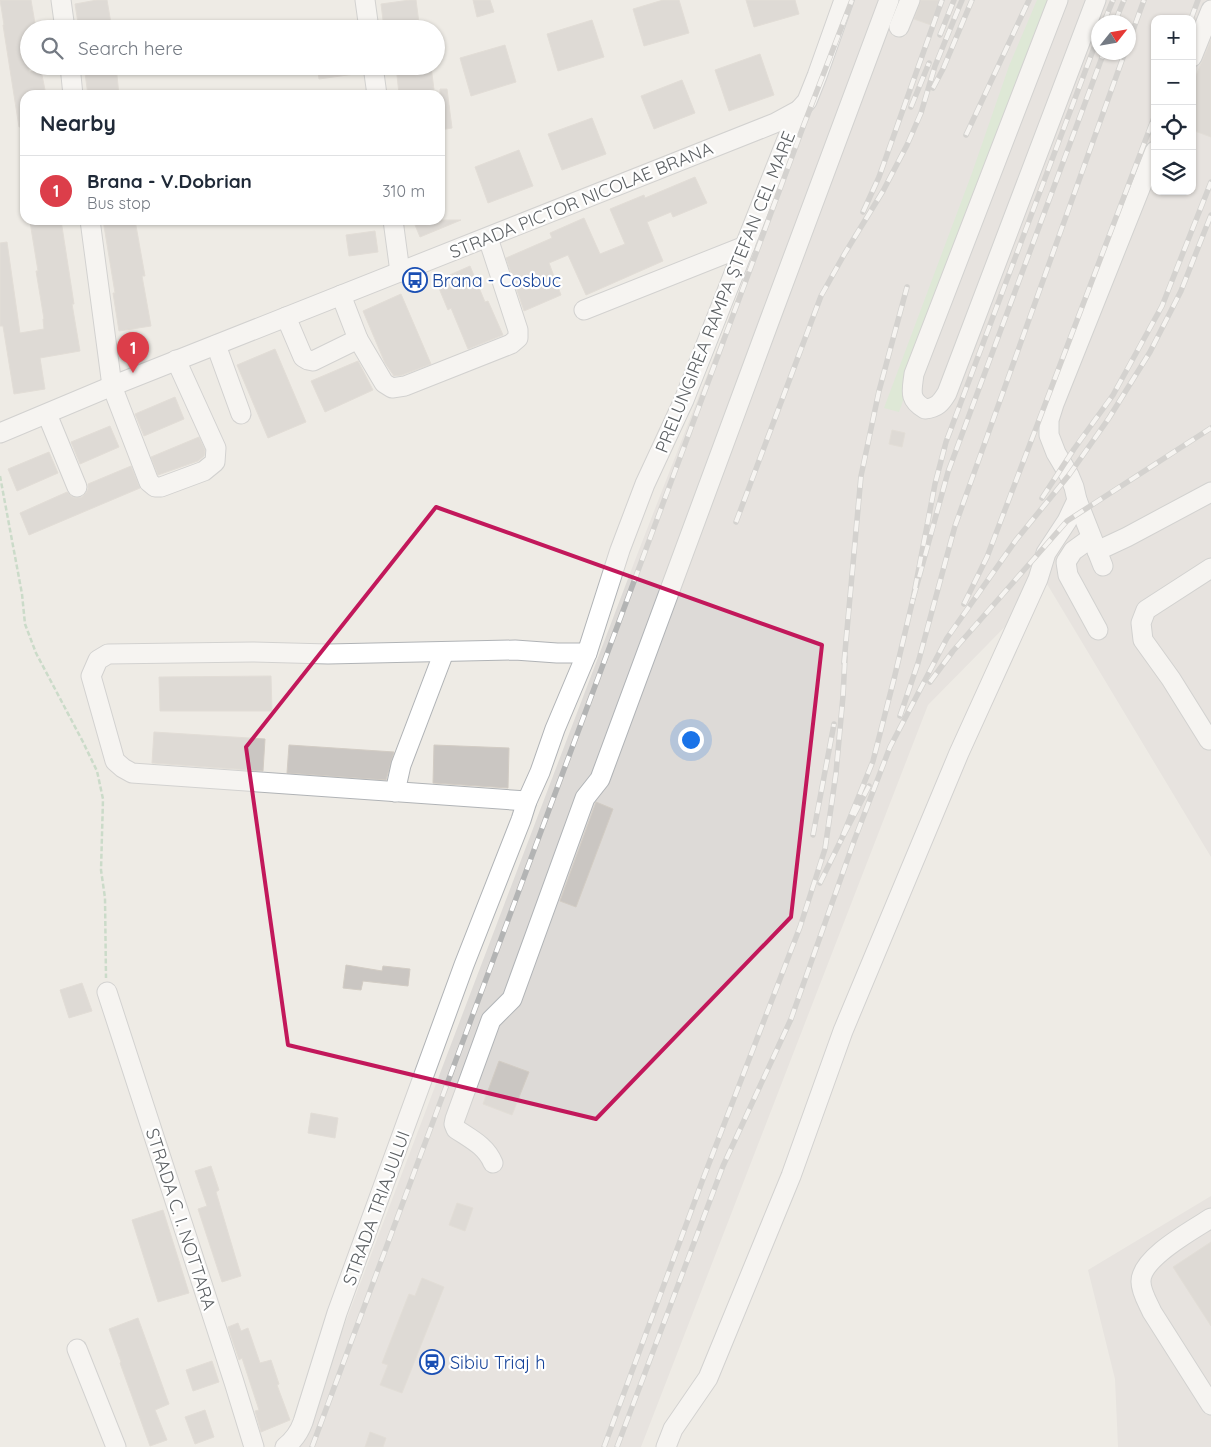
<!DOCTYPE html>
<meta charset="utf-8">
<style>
:root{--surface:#fff;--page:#f2f2f3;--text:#1f2937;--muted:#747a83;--line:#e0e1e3;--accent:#dc3e4a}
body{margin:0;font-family:Quicksand,sans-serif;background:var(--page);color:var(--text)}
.controls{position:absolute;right:15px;top:15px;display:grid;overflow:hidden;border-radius:10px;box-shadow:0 1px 4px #0004}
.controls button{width:45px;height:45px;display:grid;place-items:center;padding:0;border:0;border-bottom:1px solid var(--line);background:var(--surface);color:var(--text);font:25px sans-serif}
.compass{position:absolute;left:1091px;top:15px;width:45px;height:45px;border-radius:50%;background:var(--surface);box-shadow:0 1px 4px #0004;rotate:59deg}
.you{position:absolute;left:690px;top:739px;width:18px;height:18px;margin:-12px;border:4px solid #fff;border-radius:50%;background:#1a73e8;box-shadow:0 0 0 8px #1a73e833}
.badge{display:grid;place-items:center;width:32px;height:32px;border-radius:50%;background:var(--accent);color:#fff;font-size:16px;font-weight:700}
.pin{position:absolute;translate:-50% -41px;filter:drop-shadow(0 1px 2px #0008)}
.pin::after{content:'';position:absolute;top:26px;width:18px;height:15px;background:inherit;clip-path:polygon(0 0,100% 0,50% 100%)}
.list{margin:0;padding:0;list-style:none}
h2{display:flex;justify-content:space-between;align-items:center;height:65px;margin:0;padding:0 20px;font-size:21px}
h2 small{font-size:16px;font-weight:400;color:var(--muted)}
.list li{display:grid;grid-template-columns:32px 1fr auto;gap:15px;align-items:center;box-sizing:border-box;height:70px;padding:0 20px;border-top:1px solid var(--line)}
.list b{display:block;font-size:19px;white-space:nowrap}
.list p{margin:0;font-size:16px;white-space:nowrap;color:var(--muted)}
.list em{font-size:16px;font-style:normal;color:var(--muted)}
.icon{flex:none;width:28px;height:28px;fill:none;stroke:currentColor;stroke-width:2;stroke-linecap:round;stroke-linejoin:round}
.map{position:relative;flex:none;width:1211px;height:1447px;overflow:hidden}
.search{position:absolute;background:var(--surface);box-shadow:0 1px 4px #0004;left:20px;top:20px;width:425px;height:55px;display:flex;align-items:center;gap:12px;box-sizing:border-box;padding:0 18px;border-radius:28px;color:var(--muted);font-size:19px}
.panel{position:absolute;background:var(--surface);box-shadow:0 1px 4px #0004;left:20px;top:90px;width:425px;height:135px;border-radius:15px}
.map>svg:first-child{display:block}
.industrial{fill:#dddad7;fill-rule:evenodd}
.green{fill:#c9e4c4}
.building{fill:#cac6c2;stroke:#d2ccc4}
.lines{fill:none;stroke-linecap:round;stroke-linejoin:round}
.minor-casing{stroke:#b0b3b6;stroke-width:21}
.path{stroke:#a0c8a6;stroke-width:2.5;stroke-dasharray:5 2.5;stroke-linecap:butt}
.minor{stroke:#fff;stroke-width:19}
.rail-casing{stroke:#b3b4b4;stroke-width:5.5}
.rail{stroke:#fff;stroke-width:4;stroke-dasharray:11;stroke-linecap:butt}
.marked{fill:none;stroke:#c2185b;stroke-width:4;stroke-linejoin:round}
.labels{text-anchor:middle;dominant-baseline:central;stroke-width:4.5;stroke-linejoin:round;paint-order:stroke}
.street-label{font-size:18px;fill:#5d6164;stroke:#fff}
.transit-label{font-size:18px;fill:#164399;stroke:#fff;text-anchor:start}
</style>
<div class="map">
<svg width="1211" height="1447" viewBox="0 0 1211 1447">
<rect width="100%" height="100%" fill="#eeebe5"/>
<g class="industrial">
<path d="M853 0H1211V857L1047 584 928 705 641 1447H298L637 555ZM1155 19H1192V191H1155ZM1098 22H1128V52H1098Z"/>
<polygon points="1211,1196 1211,1447 1118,1447 1115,1379 1088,1270"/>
</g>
<polygon class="green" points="1037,0 1049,0 1033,36 899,412 884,408 972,173 1009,66"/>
<g class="building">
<polygon points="0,0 31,0 36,29 29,29 29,72 41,70 46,95 25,95 25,127 19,127 3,25 4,25"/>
<polygon points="97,0 107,0 112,29 79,29 75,4"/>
<polygon points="410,0 416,0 419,23 384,28 381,4"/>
<polygon points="473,0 490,0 494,12 477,17"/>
<polygon points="663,0 679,0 689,33 644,46 633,9"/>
<polygon points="746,0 795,0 799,14 754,27"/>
<polygon points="921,0 940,0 931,25 914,19"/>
<polygon points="592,20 604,57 558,71 547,34"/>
<polygon points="1211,40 1211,137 1192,130 1192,85"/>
<polygon points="505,45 516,82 471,96 460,58"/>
<polygon points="760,54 774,95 729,111 715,70"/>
<polygon points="84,66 116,66 119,95 88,95"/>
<polygon points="317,66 361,66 362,73 319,79"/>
<polygon points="396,66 431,66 434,90 399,94"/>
<polygon points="682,80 695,113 654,129 641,96"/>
<polygon points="440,89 447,89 452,128 440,130"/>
<polygon points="592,118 606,154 562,170 548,134"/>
<polygon points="519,150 533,186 488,203 475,167"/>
<polygon points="695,177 707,203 673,217 671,212 647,222 663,261 586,295 568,255 549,263 561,295 524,311 506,258 552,238 550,233 584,218 600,254 625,244 610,209 644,195 645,198"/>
<polygon points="41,220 61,220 74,304 72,304 80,351 40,358 45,389 14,394 3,326 0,326 0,243 7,242 20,333 44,329 43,319 44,319 36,271 38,271 30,222"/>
<polygon points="103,220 135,220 145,276 142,276 151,326 119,331 113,293 115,293"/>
<polygon points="413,220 461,220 420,237"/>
<polygon points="375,231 378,252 349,256 346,235"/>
<polygon points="470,266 485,302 488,301 503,335 468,349 451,308 448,310 436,281"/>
<polygon points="401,294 431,364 402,375 394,376 385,363 363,311"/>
<polygon points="275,349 306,422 268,438 237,365"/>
<polygon points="358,361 373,390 325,412 311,381"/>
<polygon points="175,397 184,419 144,436 135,414"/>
<polygon points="110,426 119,447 80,464 71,442"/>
<polygon points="892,430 905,433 902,447 889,444"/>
<polygon points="199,437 205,450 204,456 198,461 158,475 151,457"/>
<polygon points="49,452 58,473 17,491 8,469"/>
<polygon points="131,466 140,488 29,535 20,513 67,492 71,496 75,498 82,497 86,493 88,489 88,484"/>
<polygon points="271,676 272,711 160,711 159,677"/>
<polygon points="154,732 265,739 263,771 152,763"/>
<polygon points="289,745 394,752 386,780 287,773"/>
<polygon points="434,745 509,748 508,788 433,783"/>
<polygon points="596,802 613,809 576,907 560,901"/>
<polygon points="346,965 382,971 383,966 410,969 408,986 363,981 361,990 343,988"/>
<polygon points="82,983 92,1011 69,1018 60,990"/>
<polygon points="499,1061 529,1072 512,1115 483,1104"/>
<polygon points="311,1113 338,1118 335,1138 308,1133"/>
<polygon points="211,1166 219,1190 216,1192 241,1276 222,1282 198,1209 207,1206 195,1171"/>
<polygon points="457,1203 473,1208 465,1231 449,1225"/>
<polygon points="163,1210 189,1293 158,1302 132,1220"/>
<polygon points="1211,1242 1211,1326 1173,1267"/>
<polygon points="422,1278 444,1287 402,1393 380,1385 388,1365 382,1363 409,1294 415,1296"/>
<polygon points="138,1318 169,1404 155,1410 167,1440 150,1446 120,1363 121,1362 109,1329"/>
<polygon points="238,1323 241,1331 248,1328 260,1363 271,1360 279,1384 277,1385 290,1420 261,1432 255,1411 259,1410 242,1358 239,1360 228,1327"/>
<polygon points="212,1361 219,1382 193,1391 186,1370"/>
<polygon points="205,1410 214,1437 195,1444 185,1417"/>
<polygon points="370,1432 386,1438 383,1447 365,1447"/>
</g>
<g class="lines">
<defs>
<g id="minor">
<polyline points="61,0 65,29"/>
<polyline points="365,0 369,29"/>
<path d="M1058 0 914 374C912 391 908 399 925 409 937 408 941 403 947 393L1096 0"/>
<polyline points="899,27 910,0"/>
<polyline points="1192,57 1211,10"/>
<polyline points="70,66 73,95"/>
<polyline points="373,66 377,95"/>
<polyline points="90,220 112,386 149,482 155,487 161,487 204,471 215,462 216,448 176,360"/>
<polyline points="393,220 400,272"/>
<polyline points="584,310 745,246"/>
<polyline points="286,317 303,357 308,360 313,361 358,339 341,295"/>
<polyline points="358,339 384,383 392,388 405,386 511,344 518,338 518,330 488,238"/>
<polyline points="216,345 241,414"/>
<polyline points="47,414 77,487"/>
<polyline points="0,433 112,386 775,123 799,110"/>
<polyline points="1077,500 1103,566"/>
<polyline points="1091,538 1073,551 1066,562 1068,575 1098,630"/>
<polyline points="1097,551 1127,537 1211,492"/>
<polyline points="1209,740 1171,679 1143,640 1141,623 1146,610 1211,568"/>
<polyline points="395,792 401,765 444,652"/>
<polyline points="527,801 132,773 123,768 115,761 91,676 98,660 108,654 252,652 328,654 515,650 557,653 587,653"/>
<polyline points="107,992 234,1382 254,1447"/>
<path d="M493 1163C486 1146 471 1139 456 1129L454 1124 455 1119 491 1020 512 999 585 798 600 779 769 322 889 0"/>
<path d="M1211 1218C1193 1230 1140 1258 1141 1282 1141 1292 1148 1303 1152 1312L1211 1405"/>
<polyline points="77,1349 116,1447"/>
<path d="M285 1447C294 1440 299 1433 303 1422L337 1313 464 965 521 820 527 801 540 772 555 729 587 653 620 550 645 484 684 400 789 134 799 110 807 101 817 76 844 0"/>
<polyline points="666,1447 673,1429 708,1378 791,1176 843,1031 959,753 1038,579 1046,553 1067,521 1077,500 1074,487 1069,475 1056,453 1049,435 1049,420 1054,404 1155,151"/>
</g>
</defs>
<use href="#minor" class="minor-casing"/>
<polyline class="path" points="0,476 22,594 25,624 36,653 83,742 97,771 103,799 101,870 105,898 106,978"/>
<use href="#minor" class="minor"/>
<defs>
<g id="rail">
<polyline points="1191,19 1198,0"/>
<polyline points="1104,22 1113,0"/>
<polyline points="1115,22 1124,0"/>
<polyline points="940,35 954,0"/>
<polyline points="1098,37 946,442 935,484 913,599 948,472 1104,52"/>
<polyline points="1128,44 1144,0"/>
<polyline points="933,88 943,69 972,0"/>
<polyline points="911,107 929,63"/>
<polyline points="966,135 1029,0"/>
<polyline points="863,212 879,177 942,0"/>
<polyline points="1042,498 1074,449 1113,395 1162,306 1211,182"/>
<polyline points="736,522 821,296 845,253 883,191 907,145 921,113 935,66 962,0"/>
<polyline points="964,604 987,557 1155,115"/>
<polyline points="844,663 861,476 879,391 907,287"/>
<polyline points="930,682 953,651 1067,521 1211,428"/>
<polyline points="900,716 918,663 955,526 1125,52"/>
<polyline points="869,786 841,840 873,761 894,679 913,599"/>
<polyline points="813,835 834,724"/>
<polyline points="820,883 841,840"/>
<polyline points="312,1447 803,127 852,0"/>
<polyline points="604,1447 703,1179 800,927 825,849 836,773 843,696 845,657"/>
<polyline points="617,1447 723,1166 791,1019 854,841 890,747 947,638 1016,540 1069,475 1109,418 1150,352 1181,291 1211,215"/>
</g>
</defs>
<use href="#rail" class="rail-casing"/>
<use href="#rail" class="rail"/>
</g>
<path d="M0 0H1211V1447H0ZM436 507 822 645 791 917 596 1119 288 1045 246 747Z" fill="#eeebe5" fill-opacity=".55" fill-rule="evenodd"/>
<path class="marked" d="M436 507 822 645 791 917 596 1119 288 1045 246 747Z"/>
<defs>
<symbol id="bus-ring" viewBox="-11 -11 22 22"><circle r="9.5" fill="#fff" stroke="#1a4fb4" stroke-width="1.5"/><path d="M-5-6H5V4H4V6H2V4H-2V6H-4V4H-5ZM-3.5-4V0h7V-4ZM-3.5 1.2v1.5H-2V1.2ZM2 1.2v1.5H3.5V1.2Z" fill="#1a4fb4"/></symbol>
<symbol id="station-ring" viewBox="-11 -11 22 22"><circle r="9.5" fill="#fff" stroke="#1a4fb4" stroke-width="1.5"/><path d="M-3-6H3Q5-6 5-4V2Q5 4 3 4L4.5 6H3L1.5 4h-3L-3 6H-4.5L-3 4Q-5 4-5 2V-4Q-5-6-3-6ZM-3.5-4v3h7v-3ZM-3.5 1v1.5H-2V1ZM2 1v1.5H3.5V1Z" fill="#1a4fb4"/></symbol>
</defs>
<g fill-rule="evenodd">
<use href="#bus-ring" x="401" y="266" width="28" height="28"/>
<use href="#station-ring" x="418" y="1348" width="28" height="28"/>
</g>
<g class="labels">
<g class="street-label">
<text transform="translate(581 200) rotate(-22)">STRADA PICTOR NICOLAE BRANA</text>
<text transform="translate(725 292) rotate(-68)">PRELUNGIREA RAMPA ȘTEFAN CEL MARE</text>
<text transform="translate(376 1208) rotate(-70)">STRADA TRIAJULUI</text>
<text transform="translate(181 1219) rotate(72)">STRADA C. I. NOTTARA</text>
</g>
<g class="transit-label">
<text x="432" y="280">Brana - Cosbuc</text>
<text x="450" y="1362">Sibiu Triaj h</text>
</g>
</g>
</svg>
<div class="controls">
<button>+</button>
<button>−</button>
<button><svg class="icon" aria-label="locate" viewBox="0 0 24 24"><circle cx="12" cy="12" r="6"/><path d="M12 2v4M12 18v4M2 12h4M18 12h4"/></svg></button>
<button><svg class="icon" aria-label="layers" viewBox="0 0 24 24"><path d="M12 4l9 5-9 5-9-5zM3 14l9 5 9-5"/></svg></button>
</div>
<svg class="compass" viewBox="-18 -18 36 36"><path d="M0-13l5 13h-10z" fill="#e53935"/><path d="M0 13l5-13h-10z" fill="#747a83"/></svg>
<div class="you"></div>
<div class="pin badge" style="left:133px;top:373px">1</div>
<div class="search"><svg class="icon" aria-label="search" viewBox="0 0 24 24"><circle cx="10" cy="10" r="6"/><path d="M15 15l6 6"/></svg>Search here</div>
<section class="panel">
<h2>Nearby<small></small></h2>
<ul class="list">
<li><span class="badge">1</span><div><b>Brana - V.Dobrian</b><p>Bus stop</p></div><em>310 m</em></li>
</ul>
</section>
</div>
